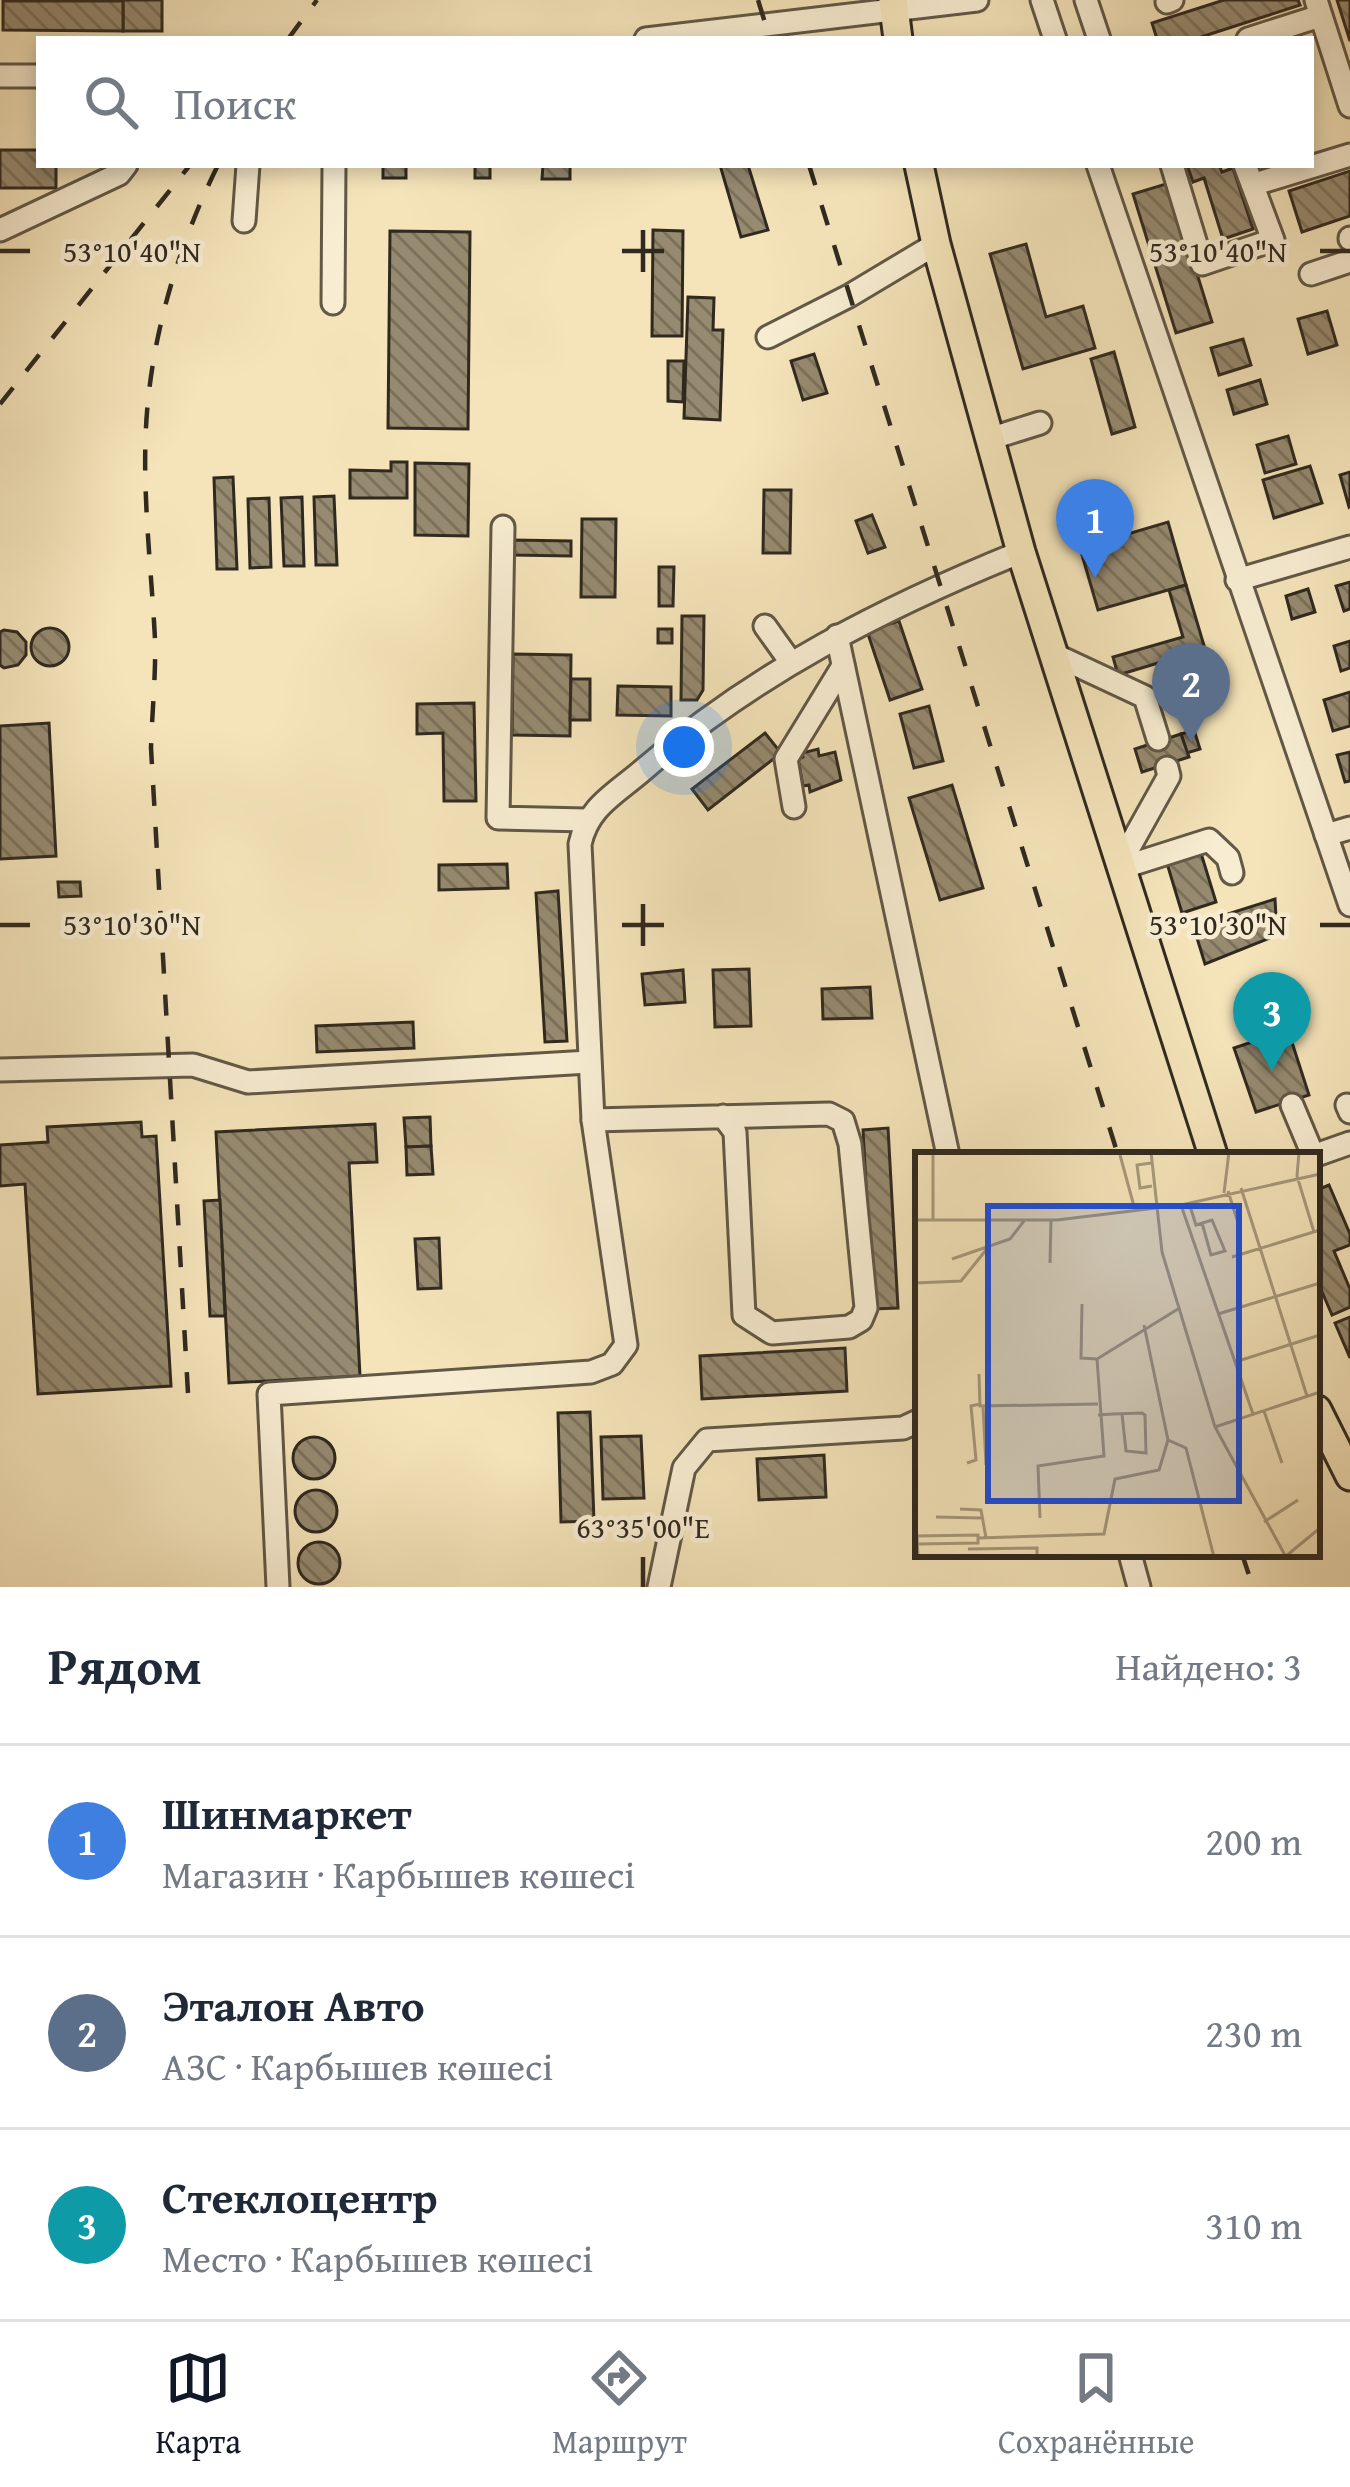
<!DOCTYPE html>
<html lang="ru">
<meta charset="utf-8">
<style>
:root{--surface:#fff;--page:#f2f2f3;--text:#1f2937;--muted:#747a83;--line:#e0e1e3;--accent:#111827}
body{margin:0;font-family:"Gentium Book Plus",serif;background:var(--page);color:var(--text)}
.you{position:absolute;left:684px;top:747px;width:42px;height:42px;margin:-30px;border:9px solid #fff;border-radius:50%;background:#1a73e8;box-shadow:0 0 0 18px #1a73e833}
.badge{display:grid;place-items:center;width:78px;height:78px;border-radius:50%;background:var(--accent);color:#fff;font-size:39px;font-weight:700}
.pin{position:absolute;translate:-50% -99px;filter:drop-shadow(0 3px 6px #0008)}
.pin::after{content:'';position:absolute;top:63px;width:42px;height:36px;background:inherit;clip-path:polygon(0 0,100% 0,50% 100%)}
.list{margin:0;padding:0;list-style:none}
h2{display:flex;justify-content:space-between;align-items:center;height:156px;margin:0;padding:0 48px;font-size:51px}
h2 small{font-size:39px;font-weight:400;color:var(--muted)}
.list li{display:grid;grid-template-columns:78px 1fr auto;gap:36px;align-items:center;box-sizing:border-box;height:192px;padding:0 48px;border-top:3px solid var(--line)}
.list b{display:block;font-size:45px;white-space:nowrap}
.list p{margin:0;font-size:39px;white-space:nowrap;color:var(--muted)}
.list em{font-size:39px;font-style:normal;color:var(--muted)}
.icon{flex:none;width:66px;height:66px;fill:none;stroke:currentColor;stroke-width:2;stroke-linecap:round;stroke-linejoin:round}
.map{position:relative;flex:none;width:1350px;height:1587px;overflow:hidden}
.search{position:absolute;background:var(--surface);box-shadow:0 6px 18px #0003;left:36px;right:36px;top:36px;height:132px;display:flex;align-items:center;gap:30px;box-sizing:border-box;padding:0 42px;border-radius:0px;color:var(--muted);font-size:45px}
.sheet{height:732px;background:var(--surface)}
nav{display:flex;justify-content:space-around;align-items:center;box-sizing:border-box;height:168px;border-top:3px solid var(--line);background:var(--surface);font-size:33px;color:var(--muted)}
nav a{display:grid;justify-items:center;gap:6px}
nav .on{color:var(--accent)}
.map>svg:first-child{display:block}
.building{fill:url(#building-back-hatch);stroke:#30291f;stroke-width:3}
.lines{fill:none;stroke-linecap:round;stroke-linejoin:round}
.minor-casing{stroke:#615846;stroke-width:27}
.major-casing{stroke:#30291f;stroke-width:33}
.minor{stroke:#f8edd2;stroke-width:21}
.major{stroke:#f5e4ba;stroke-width:27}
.rail{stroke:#30291f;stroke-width:4.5;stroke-dasharray:21 21;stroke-linecap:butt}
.ticks{fill:none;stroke:#30291f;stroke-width:4.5}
.inset-road{fill:none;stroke:#a6997c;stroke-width:3}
.view{fill:#1d4ed8;fill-opacity:0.15;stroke:#1d4ed8;stroke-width:6}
.inset-edge{fill:none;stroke:#30291f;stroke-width:6}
.ticks-label{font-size:30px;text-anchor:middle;fill:#30291f;stroke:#f8edd2;stroke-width:9;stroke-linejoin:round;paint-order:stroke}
</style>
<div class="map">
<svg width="1350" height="1587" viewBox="0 0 1350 1587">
<defs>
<pattern id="building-back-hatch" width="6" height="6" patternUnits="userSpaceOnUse" patternTransform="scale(3)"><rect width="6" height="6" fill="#968a70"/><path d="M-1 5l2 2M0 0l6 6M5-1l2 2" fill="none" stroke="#7b715b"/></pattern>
</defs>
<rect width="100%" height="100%" fill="#f5e4ba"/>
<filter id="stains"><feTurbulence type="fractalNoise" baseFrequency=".00167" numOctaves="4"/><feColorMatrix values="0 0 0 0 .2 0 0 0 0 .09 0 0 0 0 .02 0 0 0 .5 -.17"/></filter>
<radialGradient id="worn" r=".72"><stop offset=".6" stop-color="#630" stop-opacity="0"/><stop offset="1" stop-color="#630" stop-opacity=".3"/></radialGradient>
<g class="building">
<polygon points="162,0 162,31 123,31 123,0"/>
<polygon points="1224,0 1298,0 1300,5 1195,39 1157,39 1152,23"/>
<polygon points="1337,0 1350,0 1350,41"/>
<polygon points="3,1 123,1 123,31 3,30"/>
<polygon points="0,150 39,150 39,165 56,165 56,188 0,188"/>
<rect x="383" y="165" width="23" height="13"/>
<rect x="475" y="165" width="15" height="13"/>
<polygon points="543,165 570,165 570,179 542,179"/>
<polygon points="720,165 748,165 768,230 741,237"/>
<polygon points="1187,165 1219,165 1222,172 1233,168 1253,229 1223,239 1204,178 1193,182"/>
<polygon points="1350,171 1350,216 1302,232 1289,191"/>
<polygon points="1169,183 1212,322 1176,333 1133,194"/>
<polygon points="653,230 683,231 682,336 652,336"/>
<polygon points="390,231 470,232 468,429 388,428"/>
<polygon points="1026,244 1046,317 1083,306 1095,348 1023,369 990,254"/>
<polygon points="688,297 714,298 713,330 723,330 720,420 684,418"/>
<polygon points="1327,311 1337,345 1308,354 1298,319"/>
<polygon points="1243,339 1251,365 1219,375 1211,348"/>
<polygon points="1114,352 1135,427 1112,434 1091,359"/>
<polygon points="814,354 827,393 803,400 791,361"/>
<polygon points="668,361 684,361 683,402 668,401"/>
<polygon points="1260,380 1267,404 1234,414 1227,390"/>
<polygon points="1288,436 1296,464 1265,473 1257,445"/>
<polygon points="391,462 407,462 407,498 350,498 350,470 391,471"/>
<polygon points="415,463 469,464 468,536 415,535"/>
<polygon points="1310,466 1322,503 1274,518 1263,480"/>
<polygon points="1350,472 1350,506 1349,507 1340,475"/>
<polygon points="233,477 237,569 217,569 214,478"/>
<polygon points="764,490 791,490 790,553 763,553"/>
<polygon points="334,496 337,565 316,565 314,497"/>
<polygon points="302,497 304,566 284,566 281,498"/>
<polygon points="269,498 271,567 250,568 248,499"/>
<polygon points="872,515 885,547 868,553 856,521"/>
<polygon points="582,519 616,519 615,597 581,597"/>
<polygon points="1168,522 1186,585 1098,610 1080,548"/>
<polygon points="512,540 571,541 571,556 512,555"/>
<polygon points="659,567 674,567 673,606 659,606"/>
<polygon points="1350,582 1350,609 1344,611 1336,586"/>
<polygon points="1186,585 1205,649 1118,675 1113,657 1183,637 1169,590"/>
<polygon points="1308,589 1315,612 1292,619 1286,596"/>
<polygon points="682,616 704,616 703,690 697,700 681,700"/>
<polygon points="899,621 922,689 890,700 867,631"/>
<circle cx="50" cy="647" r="19"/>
<rect x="658" y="629" width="14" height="14"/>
<polygon points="4,630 17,632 26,642 26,655 18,665 4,668 0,665 0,632"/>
<polygon points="1350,641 1350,668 1341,671 1334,646"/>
<polygon points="513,654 571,655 570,736 512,735"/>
<polygon points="571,679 590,679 590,720 570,720"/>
<polygon points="618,686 671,687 671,716 617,715"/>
<polygon points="1350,692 1350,726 1333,731 1324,700"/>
<polygon points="474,703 476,801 444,801 443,733 417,734 417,704"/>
<polygon points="929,706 943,761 914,768 900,714"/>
<polygon points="49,723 56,856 0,859 0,726"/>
<polygon points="1194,730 1200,749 1187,753 1181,734"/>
<polygon points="765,733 781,753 708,810 692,789"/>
<polygon points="1181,734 1189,757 1142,772 1135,749"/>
<polygon points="818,749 819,756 835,752 841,780 810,792 809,785 803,786 798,759 803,757 802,753"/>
<polygon points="1350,752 1350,781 1345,782 1337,755"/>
<polygon points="952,785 983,888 940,900 909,798"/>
<polygon points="1200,850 1216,902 1182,913 1166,860"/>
<polygon points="507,864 508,888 439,890 439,865"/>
<polygon points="58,882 80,882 81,896 59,897"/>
<polygon points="558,891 567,1041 545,1042 536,893"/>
<polygon points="1275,899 1277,935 1205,964 1193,925"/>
<polygon points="749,969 751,1026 715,1027 713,970"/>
<polygon points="683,970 685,1002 645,1005 642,974"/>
<polygon points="870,987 872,1018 823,1019 822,989"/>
<polygon points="413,1022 414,1048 317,1052 316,1026"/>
<polygon points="1288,1030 1309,1095 1256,1112 1234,1048"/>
<polygon points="430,1117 431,1146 406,1147 404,1118"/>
<polygon points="141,1122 142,1137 156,1136 171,1386 38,1394 25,1184 0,1186 0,1145 48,1142 47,1127"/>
<polygon points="375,1124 377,1162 349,1163 360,1376 229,1383 216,1132"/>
<polygon points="888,1128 898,1308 873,1309 863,1130"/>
<polygon points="431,1146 433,1174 407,1175 406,1147"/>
<polygon points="1329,1185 1350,1234 1350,1245 1334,1251 1350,1289 1350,1307 1332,1315 1317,1280 1317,1190"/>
<polygon points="220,1200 225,1316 210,1316 204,1201"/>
<polygon points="439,1238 441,1288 418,1289 415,1239"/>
<polygon points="1350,1317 1350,1358 1335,1323"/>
<polygon points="845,1348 847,1391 702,1399 700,1356"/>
<polygon points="590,1412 594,1521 561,1522 558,1413"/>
<polygon points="641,1436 644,1498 603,1499 601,1437"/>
<circle cx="314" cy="1458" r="21"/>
<polygon points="824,1455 826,1497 759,1500 757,1459"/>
<circle cx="316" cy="1511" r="21"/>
<circle cx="319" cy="1563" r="21"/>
</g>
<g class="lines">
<defs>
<g id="minor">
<polyline points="1042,0 1055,39"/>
<polyline points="1086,0 1099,39"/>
<polyline points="1316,0 1350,106"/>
<polyline points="1167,2 1172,0"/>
<polyline points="646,39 977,0"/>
<polyline points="1248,39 1320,16"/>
<polyline points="0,76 39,76"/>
<polyline points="1098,165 1350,905"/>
<polyline points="1172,165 1202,264 1273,240 1245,165"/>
<polyline points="1255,184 1350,155"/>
<polyline points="244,221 248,165"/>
<polyline points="0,230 119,174 126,165"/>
<polyline points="1350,238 1350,239"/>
<polyline points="1311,274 1350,261"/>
<polyline points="333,303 334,165"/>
<polyline points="768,337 849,296 936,244"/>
<polyline points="989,439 1040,423"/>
<polyline points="503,527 498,818 586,820"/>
<polyline points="1237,580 1350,547"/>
<polyline points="765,626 790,661"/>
<polyline points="837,636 948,1155"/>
<polyline points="1055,655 1145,697 1158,739"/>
<polyline points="794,807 786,759 843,666"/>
<polyline points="1326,835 1350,828"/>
<polyline points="1122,860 1169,776 1167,768"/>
<polyline points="1124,867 1209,840 1228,858 1232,873"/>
<polyline points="0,1070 193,1065 248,1082 589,1062"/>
<polyline points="1292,1105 1313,1155"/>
<polyline points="1347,1105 1350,1112"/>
<polyline points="593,1120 829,1114 843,1121 850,1144 866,1308 861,1320 849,1327 772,1333 744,1315 735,1132 723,1116"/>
<polyline points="1316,1155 1350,1143"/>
<polyline points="1130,1554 1139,1587"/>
<path d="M278 1587 269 1394 591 1372 612 1364 626 1345 593 1120 580 844C588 807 614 795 643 770 755 673 885 607 1021 552"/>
<polyline points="659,1587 684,1468 707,1440 903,1428 918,1421"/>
</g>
<g id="major">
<polyline points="893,0 898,39"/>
<polyline points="919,165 936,244 1021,552 1213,1155"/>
<polyline points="1317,1410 1350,1476"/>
</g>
</defs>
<use href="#minor" class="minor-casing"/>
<use href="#major" class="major-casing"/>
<use href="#minor" class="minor"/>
<use href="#major" class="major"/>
<g class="rail">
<polyline points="758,0 770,39"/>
<polyline points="288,39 317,0"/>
<polyline points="809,165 1118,1155"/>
<polyline points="0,404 190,165"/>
<path d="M188 1393 151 748C152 712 156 675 155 639 151 561 140 479 148 401 156 320 182 238 218 165"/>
<polyline points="1242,1554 1253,1587"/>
</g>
</g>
<path class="ticks" d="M643 230V272M0 251H30M622 251H664M1320 251H1350M643 904V946M0 925H30M622 925H664M1320 925H1350M643 1557V1587"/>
<g transform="translate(915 1152)">
<rect width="405" height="405" fill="#f5e4ba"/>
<path class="inset-road" d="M236 0 247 100 300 275 371 405M384 0 382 24 399 80M205 3 220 58M236 11 222 13 225 36 237 34M326 36 392 244M313 39 325 77M309 41 314 0M274 51 281 73 297 68 310 99 296 103 287 71M266 53 338 262M0 68H142L266 53 405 22M18 68V0M317 105 405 78M37 107 95 87 109 69M135 111 136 68M0 131 46 129 71 98M167 152 166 206 182 207M303 162 405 131M229 173 253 288 271 296 299 405M320 210 405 183M64 222 65 254 183 252M68 254 71 313M349 259 367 311M183 263 198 262 227 261 230 263 231 301 211 299 207 262M300 275 405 240M52 311 61 308 56 254 65 252M45 357 66 358 71 386M21 365 66 366M125 366 123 314 189 304 182 207 263 157M349 370 383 348M63 386 189 382 200 327 244 318 253 288M2 392 63 391V383L2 384 3 405M53 397 122 396V405M371 404 405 376"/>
<path class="view" d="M73 54H324V349H73Z"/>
<rect width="405" height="405" class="inset-edge"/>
</g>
<g class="ticks-label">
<text x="132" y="262">53°10'40"N</text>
<text x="1218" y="262">53°10'40"N</text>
<text x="132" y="935">53°10'30"N</text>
<text x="1218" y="935">53°10'30"N</text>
<text x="643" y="1538">63°35'00"E</text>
</g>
<rect width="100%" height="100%" filter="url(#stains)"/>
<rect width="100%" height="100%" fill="url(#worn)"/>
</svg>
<div class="you"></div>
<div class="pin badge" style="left:1095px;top:578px;background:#3f7fe0">1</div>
<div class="pin badge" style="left:1191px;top:742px;background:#5c6f8a">2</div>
<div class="pin badge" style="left:1272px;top:1071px;background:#0f9aa8">3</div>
<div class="search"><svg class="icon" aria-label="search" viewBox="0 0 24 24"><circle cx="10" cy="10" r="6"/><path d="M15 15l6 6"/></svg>Поиск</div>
</div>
<section class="sheet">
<h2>Рядом<small>Найдено: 3</small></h2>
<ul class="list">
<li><span class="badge" style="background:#3f7fe0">1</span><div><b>Шинмаркет</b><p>Магазин · Карбышев көшесі</p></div><em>200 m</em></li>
<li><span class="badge" style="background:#5c6f8a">2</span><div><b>Эталон Авто</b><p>АЗС · Карбышев көшесі</p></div><em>230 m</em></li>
<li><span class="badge" style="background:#0f9aa8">3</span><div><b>Стеклоцентр</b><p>Место · Карбышев көшесі</p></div><em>310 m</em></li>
</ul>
</section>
<nav>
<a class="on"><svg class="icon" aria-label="map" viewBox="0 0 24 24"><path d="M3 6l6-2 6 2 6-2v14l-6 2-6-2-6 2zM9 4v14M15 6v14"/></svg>Карта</a>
<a><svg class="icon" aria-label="directions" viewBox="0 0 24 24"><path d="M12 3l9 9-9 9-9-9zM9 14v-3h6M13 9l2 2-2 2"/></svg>Маршрут</a>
<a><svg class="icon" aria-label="saved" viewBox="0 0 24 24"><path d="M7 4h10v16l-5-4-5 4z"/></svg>Сохранённые</a>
</nav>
